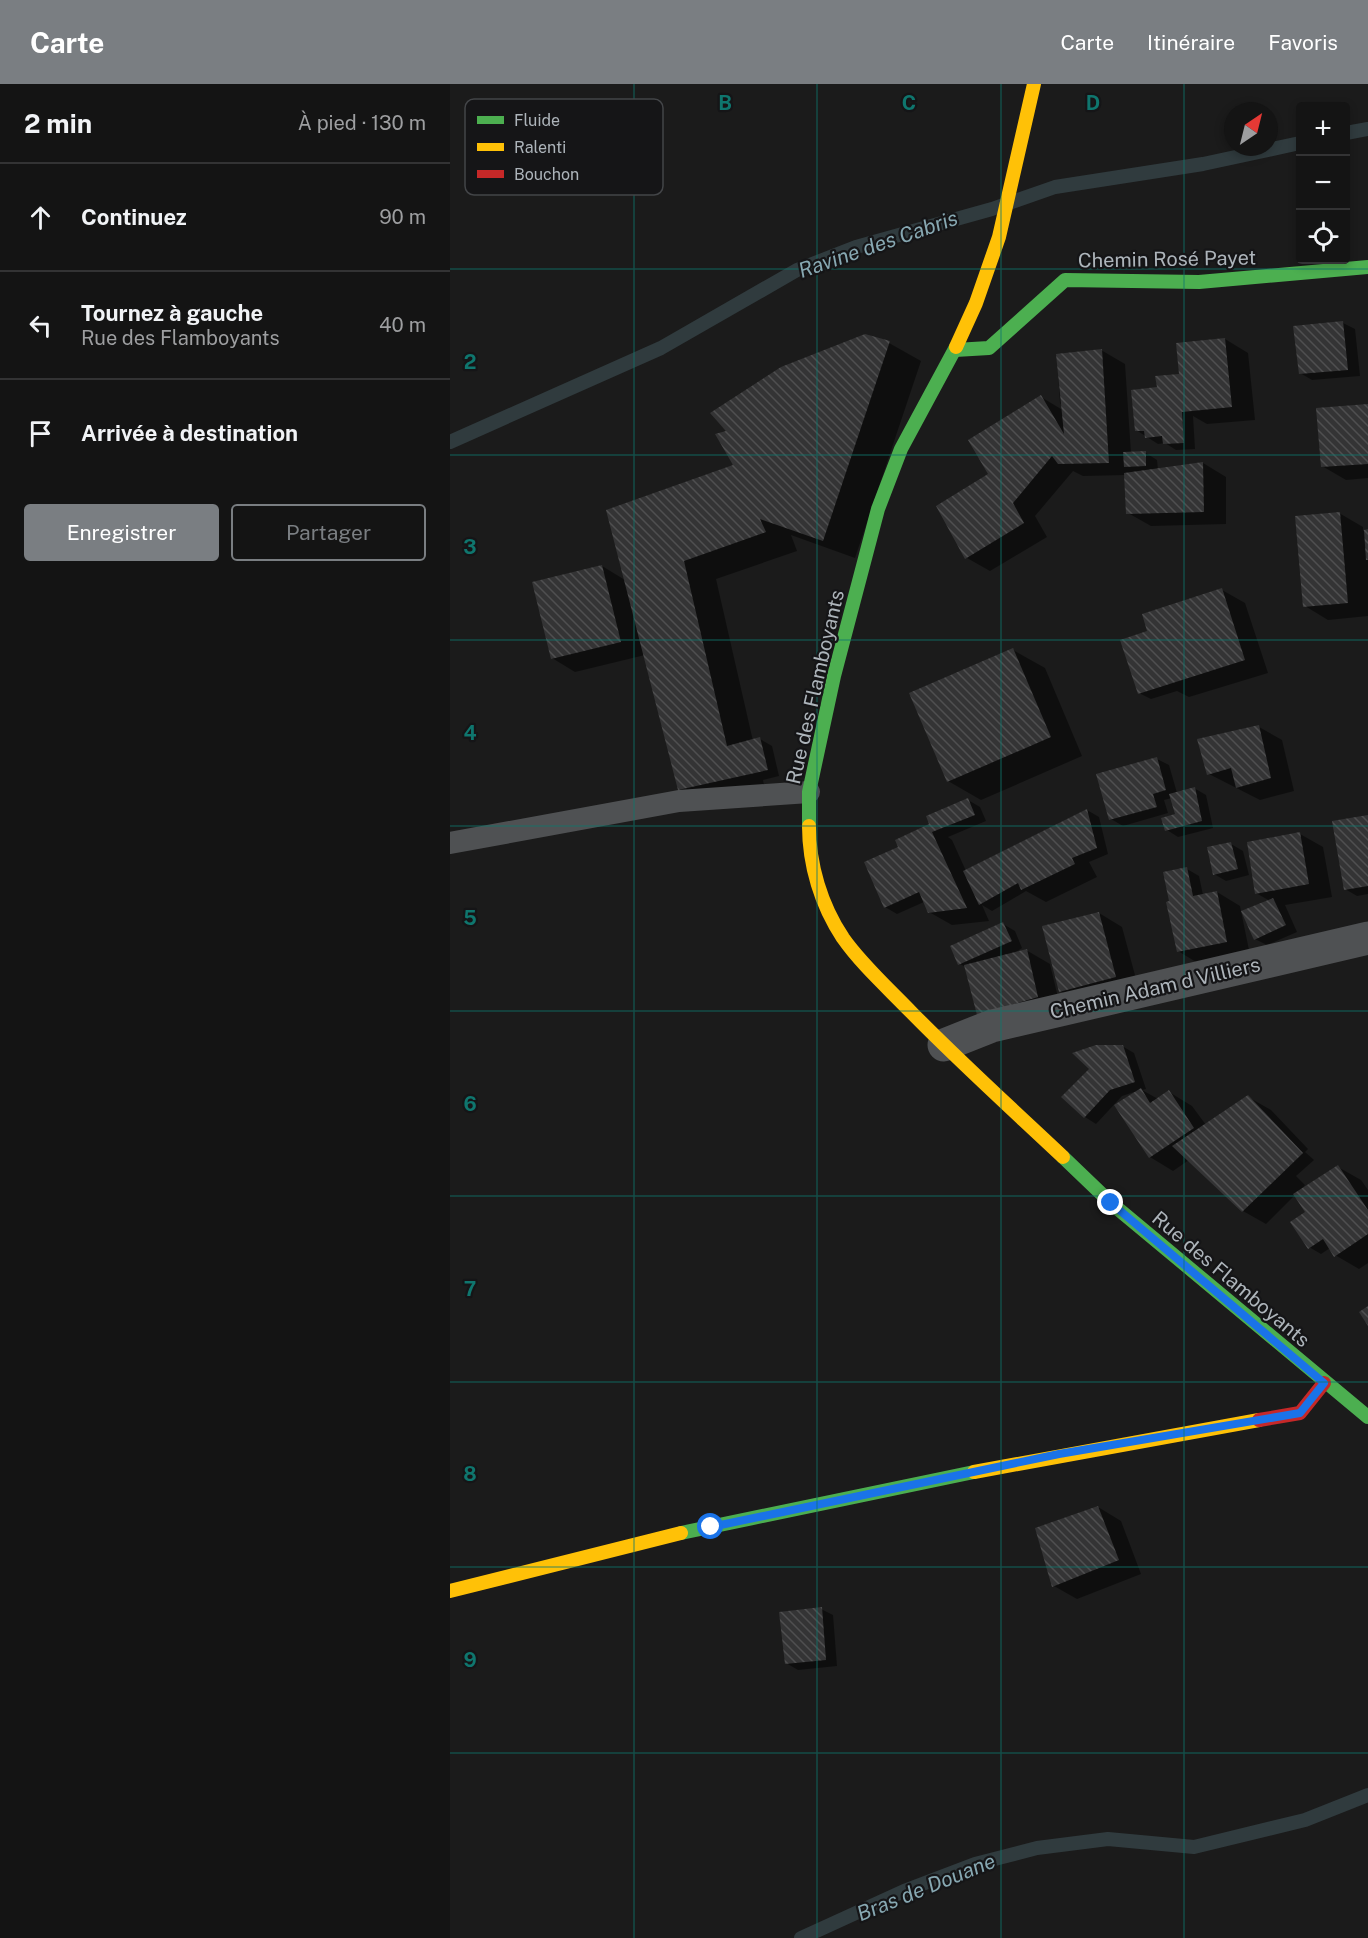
<!DOCTYPE html>
<html lang="fr">
<meta charset="utf-8">
<style>
:root{--surface:#141414;--page:#212122;--text:#f1f3f6;--muted:#9d9ea0;--line:#333334;--accent:#7a7e82}
body{margin:0;font-family:"Public Sans",sans-serif;background:var(--page);color:var(--text)}
.controls{position:absolute;right:18px;top:18px;display:grid;overflow:hidden;border-radius:6px;box-shadow:0 3px 9px #0003}
.controls button{width:54px;height:54px;display:grid;place-items:center;padding:0;border:0;border-bottom:2px solid var(--line);background:var(--surface);color:var(--text);font:30px sans-serif}
.compass{position:absolute;left:774px;top:18px;width:54px;height:54px;border-radius:50%;background:var(--surface);box-shadow:0 3px 9px #0003;rotate:35deg}
.stop{position:absolute;width:18px;height:18px;margin:-14px;border:4px solid #1a73e8;border-radius:50%;background:#fff}
.stop.end{background:#1a73e8;border-color:#fff;box-shadow:0 2px 6px #0008}
.list{margin:0;padding:0;list-style:none}
h2{display:flex;justify-content:space-between;align-items:center;height:78px;margin:0;padding:0 24px;font-size:26px}
h2 small{font-size:20px;font-weight:400;color:var(--muted)}
.list li{display:grid;grid-template-columns:39px 1fr auto;gap:18px;align-items:center;box-sizing:border-box;height:108px;padding:0 24px;border-top:2px solid var(--line)}
.list b{display:block;font-size:22px;white-space:nowrap}
.list p{margin:0;font-size:20px;white-space:nowrap;color:var(--muted)}
.list em{font-size:20px;font-style:normal;color:var(--muted)}
.actions{display:flex;gap:12px;padding:18px 24px}
.actions a{flex:1;padding:14px 0;border:2px solid var(--accent);border-radius:6px;text-align:center;font-size:21px;color:var(--accent)}
.actions .main{background:var(--accent);color:#fff}
.icon{flex:none;width:33px;height:33px;fill:none;stroke:currentColor;stroke-width:2;stroke-linecap:round;stroke-linejoin:round}
.map{position:relative;flex:none;width:918px;height:1854px;overflow:hidden}
header{display:flex;align-items:center;gap:36px;box-sizing:border-box;height:84px;padding:0 30px;background:var(--accent);color:#fff}
header strong{font-size:28px}
nav{display:flex;gap:33px;margin-inline-start:auto;font-size:21px}
main{display:flex}
aside{flex:1;background:var(--surface)}
.map>svg:first-child{display:block}
.shadow{fill:#0007}
.lines{fill:none;stroke-linecap:round;stroke-linejoin:round}
.stream{stroke:#303b3e;stroke-width:14}
.building{fill:url(#building-back-hatch)}
.lane{stroke:#4f5153;stroke-width:22}
.street{stroke:#4f5153;stroke-width:33}
.fast{stroke:#4caf50;stroke-width:14}
.slow{stroke:#ffc107;stroke-width:14}
.jam{stroke:#c62828;stroke-width:14}
.route{stroke:#1a73e8;stroke-width:8}
.grid{fill:none;stroke:#0f766e;stroke-width:1.5;stroke-opacity:0.55}
.labels{text-anchor:middle;dominant-baseline:central;stroke-width:4.5;stroke-linejoin:round;paint-order:stroke}
.street-label{font-size:20px;fill:#adb4ba;stroke:#151517}
.water-label{font-size:21px;font-style:italic;fill:#87a8b2;stroke:#151517}
.key{fill:#151517;stroke:#434548;stroke-width:1.5}
.key-label{font-size:16px;fill:#adb4ba}
.grid-label{font-size:20px;text-anchor:middle;font-weight:bold;fill:#0f766e;stroke:#151517;stroke-width:4.5;stroke-linejoin:round;paint-order:stroke}
</style>
<header>
<strong>Carte</strong>
<nav><a>Carte</a><a>Itinéraire</a><a>Favoris</a></nav>
</header>
<main>
<aside>
<h2>2 min<small>À pied · 130 m</small></h2>
<ul class="list">
<li><svg class="icon" aria-label="ahead" viewBox="0 0 24 24"><path d="M12 20V5M6 11l6-6 6 6"/></svg><div><b>Continuez</b></div><em>90 m</em></li>
<li><svg class="icon" aria-label="left" viewBox="0 0 24 24"><path d="M17 20v-9H6M10 6l-5 5 5 5"/></svg><div><b>Tournez à gauche</b><p>Rue des Flamboyants</p></div><em>40 m</em></li>
<li><svg class="icon" aria-label="arrive" viewBox="0 0 24 24"><path d="M6 21V4h12l-3 4 3 4H6"/></svg><div><b>Arrivée à destination</b></div></li>
</ul>
<div class="actions"><a class="main">Enregistrer</a><a>Partager</a></div>
</aside>
<div class="map">
<svg width="918" height="1854" viewBox="0 0 918 1854">
<defs>
<pattern id="building-back-hatch" width="6" height="6" patternUnits="userSpaceOnUse" patternTransform="scale(1.5)"><rect width="6" height="6" fill="#343435"/><path d="M-1 5l2 2M0 0l6 6M5-1l2 2" fill="none" stroke="#4f4f50"/></pattern>
</defs>
<rect width="100%" height="100%" fill="#1b1b1b"/>
<g class="shadow">
<polygon points="893,239 905,245 910,292 862,296 850,289"/>
<polygon points="775,255 798,269 805,336 757,340 743,332 745,365 726,366 715,359 708,360 686,346 708,305 730,291 727,260"/>
<polygon points="439,259 471,277 405,474 341,451 347,467 266,495 303,657 310,655 322,662 329,692 313,696 316,712 262,724 229,705 195,571 125,588 102,574 152,482 175,496 286,382 279,348"/>
<polygon points="651,266 675,280 681,369 696,369 707,376 708,386 753,379 776,393 776,440 701,442 678,429 676,391 633,392 623,387 585,432 597,453 540,487 517,474 540,390 591,313 616,328 610,319 607,271"/>
<polygon points="918,321 918,394 896,396 872,382"/>
<polygon points="889,429 913,443 913,447 918,447 918,532 878,536 855,522"/>
<polygon points="772,506 795,519 818,589 739,613 727,607 701,615 689,609 698,548"/>
<polygon points="563,566 595,584 632,672 531,716 498,697"/>
<polygon points="809,643 832,656 844,707 810,716 759,690"/>
<polygon points="707,675 719,681 727,709 744,704 756,711 763,744 728,753 717,746 727,731 722,714 714,716 718,729 673,742 661,735"/>
<polygon points="518,716 530,723 536,737 498,753 502,756 516,787 637,726 649,733 658,770 639,778 647,793 596,818 576,807 542,827 532,821 539,837 502,841 479,828 474,818 447,830 435,823 450,763"/>
<polygon points="918,732 918,810 907,812 895,805"/>
<polygon points="850,750 873,763 882,813 835,821 847,848 817,861 805,855 820,817 806,809"/>
<polygon points="781,760 793,767 799,791 776,797 764,790"/>
<polygon points="737,785 749,792 753,811 767,808 790,822 800,871 751,881 728,867 721,818"/>
<polygon points="649,829 672,843 689,906 622,914 610,907"/>
<polygon points="553,840 565,847 572,864 563,870 576,866 600,880 611,926 551,943 516,883 510,880"/>
<polygon points="672,962 684,969 696,1005 692,1006 708,1015 719,1008 742,1022 756,1041 798,1013 821,1026 858,1065 855,1068 864,1076 846,1092 855,1101 851,1106 888,1083 911,1096 918,1106 918,1179 909,1185 885,1171 880,1164 871,1170 859,1163 859,1132 845,1111 816,1140 793,1127 739,1076 723,1087 700,1073 684,1008 672,1012 646,1040 635,1033"/>
<polygon points="648,1423 671,1437 691,1490 627,1515 604,1502"/>
<polygon points="371,1525 383,1531 387,1582 348,1586 336,1579"/>
</g>
<g class="lines">
<g class="stream">
<polyline points="896,49 918,45"/>
<polyline points="0,358 211,264 347,186 406,163 542,125 605,103 753,80 850,59"/>
<polyline points="351,1854 454,1807 525,1780 587,1764 658,1755 744,1763 855,1736 918,1711"/>
</g>
</g>
<g class="building">
<polygon points="893,237 898,286 849,290 843,242"/>
<polygon points="415,250 440,257 373,457 310,435 316,448 234,477 277,662 310,653 318,686 228,706 156,426 283,381 265,350 276,347 260,329 331,283"/>
<polygon points="775,254 782,323 732,328 734,359 713,360 712,352 695,354 694,347 685,347 681,306 707,303 705,292 729,290 726,259"/>
<polygon points="652,265 659,379 608,380 602,372 563,419 574,439 515,475 486,422 538,390 518,356 591,311 614,350 606,270"/>
<polygon points="918,320 918,380 871,383 866,324"/>
<polygon points="696,367 696,382 674,383 673,368"/>
<polygon points="753,378 754,428 676,430 674,389"/>
<polygon points="890,428 898,519 853,523 845,432"/>
<polygon points="918,445 918,476 916,476 914,446"/>
<polygon points="152,481 171,558 101,575 82,498"/>
<polygon points="772,504 795,576 688,610 670,556 697,547 692,530"/>
<polygon points="563,564 601,653 497,698 459,609"/>
<polygon points="809,641 821,694 786,704 781,684 757,691 747,655"/>
<polygon points="707,673 716,706 703,710 707,723 659,736 646,690"/>
<polygon points="745,703 752,737 715,747 711,734 725,730 719,710"/>
<polygon points="518,714 525,731 482,748 517,824 478,829 469,808 434,824 414,778 448,763 445,756 479,740 476,732"/>
<polygon points="637,725 647,764 622,774 625,780 571,806 568,799 529,821 513,787"/>
<polygon points="918,731 918,802 894,806 882,737"/>
<polygon points="850,748 859,800 805,810 797,758"/>
<polygon points="781,758 788,785 763,791 757,763"/>
<polygon points="737,783 743,812 767,807 777,858 727,868 716,818 719,817 713,788"/>
<polygon points="823,814 836,841 804,856 791,827"/>
<polygon points="649,828 666,893 609,908 592,842"/>
<polygon points="553,838 562,857 508,881 500,862"/>
<polygon points="577,865 588,913 527,931 514,881"/>
<polygon points="646,961 673,961 685,998 660,1006 634,1034 611,1013 639,985 622,969"/>
<polygon points="691,1004 700,1019 719,1006 744,1044 699,1074 664,1021"/>
<polygon points="798,1011 853,1069 792,1128 722,1062"/>
<polygon points="888,1081 918,1126 918,1150 884,1173 873,1155 858,1165 840,1138 855,1128 843,1110"/>
<polygon points="918,1222 918,1242 909,1228"/>
<polygon points="648,1422 669,1476 602,1503 585,1444"/>
<polygon points="372,1523 376,1576 335,1580 329,1528"/>
</g>
<g class="lines">
<polyline class="lane" points="0,759 229,717 359,708"/>
<polyline class="street" points="494,961 542,942 918,854"/>
<g class="fast">
<polyline points="505,266 539,264 615,196 749,198 918,183"/>
<polyline points="359,742 359,708 384,592 428,425 451,365 506,263"/>
<polyline points="613,1073 661,1119 918,1333"/>
<polyline points="231,1449 524,1388"/>
</g>
<g class="slow">
<polyline points="506,263 526,219 549,153 584,0"/>
<path d="M359 742C359 781 371 821 393 854 412 881 438 904 461 928 510 978 562 1025 613 1073"/>
<polyline points="524,1388 809,1336"/>
<polyline points="0,1507 231,1449"/>
</g>
<polyline class="jam" points="809,1336 850,1329 874,1299"/>
</g>
<g class="lines">
<polyline class="route" points="261,1443 609,1370 850,1329 874,1299 661,1119"/>
</g>
<path class="grid" d="M184 0V1854M367 0V1854M551 0V1854M734 0V1854M0 185H918M0 371H918M0 556H918M0 742H918M0 927H918M0 1112H918M0 1298H918M0 1483H918M0 1669H918"/>
<g class="labels">
<g class="street-label">
<text transform="translate(717 175) rotate(-1)">Chemin Rosé Payet</text>
<text transform="translate(365 603) rotate(-77)">Rue des Flamboyants</text>
<text transform="translate(705 904) rotate(-13)">Chemin Adam d Villiers</text>
<text transform="translate(781 1195) rotate(40)">Rue des Flamboyants</text>
</g>
<g class="water-label">
<text transform="translate(428 160) rotate(-19)">Ravine des Cabris</text>
<text transform="translate(476 1803) rotate(-22)">Bras de Douane</text>
</g>
</g>
<rect x="15" y="15" width="198" height="96" rx="9" class="key"/>
<rect x="27" y="32" width="27" height="8" fill="#4caf50"/>
<rect x="27" y="59" width="27" height="8" fill="#ffc107"/>
<rect x="27" y="86" width="27" height="8" fill="#c62828"/>
<g class="key-label">
<text x="64" y="42">Fluide</text>
<text x="64" y="69">Ralenti</text>
<text x="64" y="96">Bouchon</text>
</g>
<g class="grid-label">
<text x="275" y="26">B</text>
<text x="459" y="26">C</text>
<text x="643" y="26">D</text>
<text x="20" y="285">2</text>
<text x="20" y="470">3</text>
<text x="20" y="656">4</text>
<text x="20" y="841">5</text>
<text x="20" y="1027">6</text>
<text x="20" y="1212">7</text>
<text x="20" y="1397">8</text>
<text x="20" y="1583">9</text>
</g>
</svg>
<div class="controls">
<button>+</button>
<button>−</button>
<button><svg class="icon" aria-label="locate" viewBox="0 0 24 24"><circle cx="12" cy="12" r="6"/><path d="M12 2v4M12 18v4M2 12h4M18 12h4"/></svg></button>
</div>
<svg class="compass" viewBox="-18 -18 36 36"><path d="M0-13l5 13h-10z" fill="#e53935"/><path d="M0 13l5-13h-10z" fill="#9d9ea0"/></svg>
<div class="stop" style="left:261px;top:1443px"></div>
<div class="stop end" style="left:661px;top:1119px"></div>
</div>
</main>
